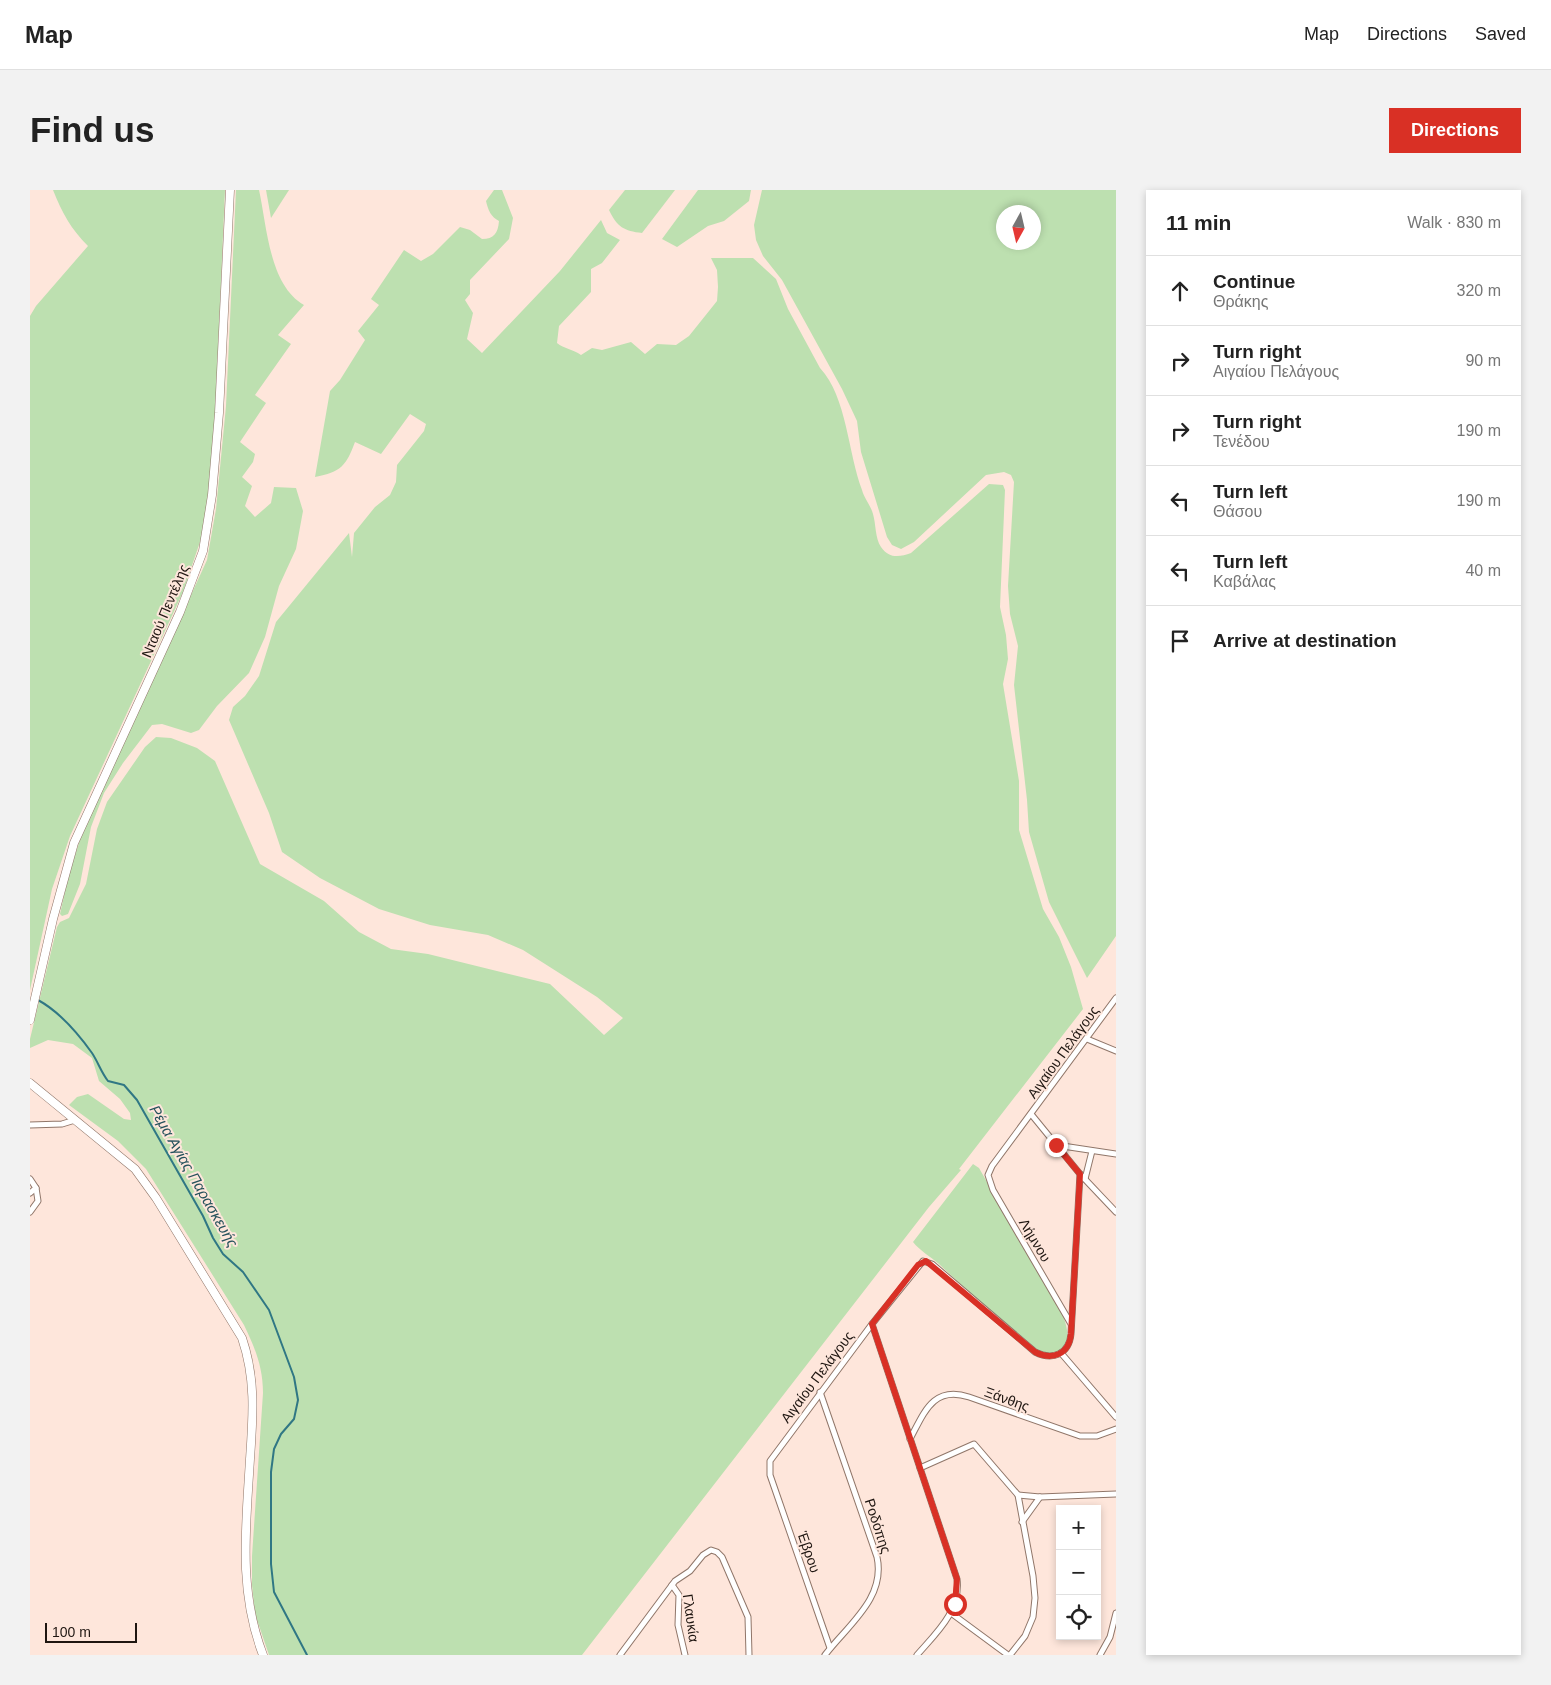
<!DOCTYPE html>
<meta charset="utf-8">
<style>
:root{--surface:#fff;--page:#f2f2f2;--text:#222;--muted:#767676;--line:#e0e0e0;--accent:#d93025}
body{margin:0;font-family:Helvetica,sans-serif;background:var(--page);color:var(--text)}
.controls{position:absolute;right:15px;bottom:15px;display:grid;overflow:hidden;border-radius:0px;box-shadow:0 2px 8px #0003}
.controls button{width:45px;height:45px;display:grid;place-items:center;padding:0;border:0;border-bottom:1px solid var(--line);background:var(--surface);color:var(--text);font:25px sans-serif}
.compass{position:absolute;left:966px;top:15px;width:45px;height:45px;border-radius:50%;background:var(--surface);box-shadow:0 2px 8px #0003;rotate:188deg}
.scale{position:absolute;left:15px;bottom:12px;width:92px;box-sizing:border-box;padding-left:5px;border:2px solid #1f1611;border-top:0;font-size:14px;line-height:18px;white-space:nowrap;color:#1f1611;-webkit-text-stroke:4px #fee6db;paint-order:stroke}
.stop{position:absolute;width:15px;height:15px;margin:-11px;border:4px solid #d93025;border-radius:50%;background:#fff}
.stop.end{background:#d93025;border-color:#fff;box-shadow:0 1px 5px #0008}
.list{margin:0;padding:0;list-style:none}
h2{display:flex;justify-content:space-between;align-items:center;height:65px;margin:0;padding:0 20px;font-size:21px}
h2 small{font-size:16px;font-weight:400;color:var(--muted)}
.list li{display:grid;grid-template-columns:32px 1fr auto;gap:15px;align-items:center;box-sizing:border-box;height:70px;padding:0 20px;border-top:1px solid var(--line)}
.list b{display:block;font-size:19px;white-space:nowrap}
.list p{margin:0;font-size:16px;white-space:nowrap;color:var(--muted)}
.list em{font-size:16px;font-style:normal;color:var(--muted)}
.icon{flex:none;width:28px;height:28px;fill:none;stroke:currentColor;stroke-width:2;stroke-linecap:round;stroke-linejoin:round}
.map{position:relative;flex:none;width:1086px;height:1465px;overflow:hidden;border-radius:0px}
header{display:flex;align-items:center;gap:30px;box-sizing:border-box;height:70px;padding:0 25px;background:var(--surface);border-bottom:1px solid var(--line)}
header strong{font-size:24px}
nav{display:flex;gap:28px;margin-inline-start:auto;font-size:18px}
.intro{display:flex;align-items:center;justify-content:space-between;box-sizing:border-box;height:120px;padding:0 30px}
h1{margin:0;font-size:35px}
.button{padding:12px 22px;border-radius:0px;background:var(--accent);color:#fff;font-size:18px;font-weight:700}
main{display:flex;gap:30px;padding:0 30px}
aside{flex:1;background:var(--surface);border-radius:0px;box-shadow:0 2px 8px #0003}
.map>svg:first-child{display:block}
.green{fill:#bde0b0;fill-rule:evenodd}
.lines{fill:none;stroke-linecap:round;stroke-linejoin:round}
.stream{stroke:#307784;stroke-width:2}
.street-casing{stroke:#907669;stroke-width:7}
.secondary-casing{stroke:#907669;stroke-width:9}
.street{stroke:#fff;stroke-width:5}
.secondary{stroke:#fff;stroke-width:8}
.route{stroke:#d93025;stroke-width:6}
.labels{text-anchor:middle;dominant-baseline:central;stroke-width:4;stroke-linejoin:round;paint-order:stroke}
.street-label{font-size:14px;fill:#1f1611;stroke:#fee6db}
.water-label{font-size:15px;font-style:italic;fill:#26525c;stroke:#fee6db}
</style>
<header>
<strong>Map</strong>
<nav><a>Map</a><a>Directions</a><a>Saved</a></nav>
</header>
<div class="intro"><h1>Find us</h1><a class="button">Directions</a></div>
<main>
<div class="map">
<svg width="1086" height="1465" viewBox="0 0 1086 1465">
<rect width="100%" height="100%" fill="#fee6db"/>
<g class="green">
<path d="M23 0H195L185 229 178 307 172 346 153 402 40 646 22 699 0 800V126L6 116 58 56C41 39 32 23 23 0Z"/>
<path d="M206 0H229C237 36 239 95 274 115L248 145 261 154 225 205 236 213 210 252 225 264 223 272 212 287 222 296 215 316 225 327 241 313 244 297 266 298 273 321 266 359 249 396 235 447 219 483 187 516 169 540 161 543 132 534 122 535 93 573 74 603 61 637 50 694 38 724 32 726 30 724 39 683 53 641 177 370 186 319 196 216Z"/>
<polygon points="236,0 259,0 241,28"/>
<path d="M464 0H472L483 28 479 49 440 90V104L435 110 443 123 437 149 452 163 530 81 571 30 577 43 590 50 572 73 561 79V102L529 136 527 153C534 159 543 159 551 165L562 158 572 160 601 152 615 164 627 154 646 155 659 146 687 111 688 97 687 80 681 68H723L746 89 758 119 790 178C817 207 818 263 832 300 834 308 841 316 843 324 846 334 845 348 851 357 859 369 870 367 881 363L959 294 973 295 975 300 970 417 976 445 978 469 973 494 989 591V640L1013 719 1029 747 1041 777 1053 819 929 979 931 980 899 1017 552 1465H239L225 1424 222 1395V1366L233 1203C233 1177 225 1158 214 1135L116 979 88 951 39 915 47 907 58 904 94 929 101 930 100 923 90 909 69 891 62 868 43 854 18 850 0 858V849L27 737 30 732 39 728 56 694 67 639 77 612 115 557 126 547 141 548 167 558 185 571 230 674 294 711 329 742 361 759 398 764 520 794 574 845 593 828 567 807 493 760 458 745 400 735 349 719 290 688 252 662 239 623 199 530 203 517 215 506 229 486 246 432 319 343 322 367 324 343 345 317 360 305 366 292 367 275 394 241 396 234 380 224 351 264 325 252C316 276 311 282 285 287L300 201 310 190 335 150 328 141 349 115 341 109 374 60 391 71 403 64 430 37 440 40 452 49C464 49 468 43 469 31 461 27 458 20 456 11Z"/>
<path d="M595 0H645L612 43C594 41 587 37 579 20Z"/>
<polygon points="668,0 721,0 719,11 694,31 678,36 647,57 632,49"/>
<path d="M732 0H1086V746L1057 788 1019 712 999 642 997 610 984 495 988 456 980 424 978 396 984 292 981 285 974 282 956 285 884 352 871 359 862 355 857 347 831 262 827 231 812 199 752 90 733 66 726 50 724 35ZM974 22H1004V52H974Z"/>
<path d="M943 974 949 978 1032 1123C1043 1150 1039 1170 1006 1161 973 1132 940 1104 909 1074 900 1066 890 1061 883 1052Z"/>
</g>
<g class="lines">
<path class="stream" d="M8 810C30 822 47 842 62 863 68 872 71 882 78 891L94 895 107 910 173 1026 183 1048 193 1064 213 1082 239 1120 264 1187 268 1210 264 1229 251 1244 244 1259 241 1282V1374L244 1402 277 1465"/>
<defs>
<g id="street">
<polyline points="1057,849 1086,861"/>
<polyline points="1001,924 1050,984 1086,1022"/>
<polyline points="0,935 32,934 45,930"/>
<polyline points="1026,955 1086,964"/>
<polyline points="0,989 6,998 0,1003"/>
<polyline points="1055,989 1062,961"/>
<polyline points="0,1022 8,1011 6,998"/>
<path d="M842 1134 927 1389C931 1421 906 1443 887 1465"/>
<polyline points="1041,1134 963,1000 958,985 962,976 1086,808"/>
<polyline points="1031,1163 1086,1227"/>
<path d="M790 1202 847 1367C856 1408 818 1435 795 1465"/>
<path d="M880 1249C894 1223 903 1195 939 1207L1050 1246H1067L1086 1239"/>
<polyline points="890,1278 944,1254 988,1305 1003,1386 1005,1408 1003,1427 995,1446 980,1465"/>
<polyline points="988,1305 1010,1307 1086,1304"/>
<polyline points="992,1332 1010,1307"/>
<polyline points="642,1395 649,1405 648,1435 655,1465"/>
<polyline points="921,1423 978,1465"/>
<path d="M800 1458 740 1285V1271L842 1134 893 1071 902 1074 1005 1162C1023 1171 1039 1164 1041 1144L1050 984"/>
<polyline points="590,1465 645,1391 660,1381 673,1365 681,1360 687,1362 692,1367 718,1427 719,1465"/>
<polyline points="1070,1465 1080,1447 1086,1423"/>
</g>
<g id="secondary">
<polyline points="0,830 23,729 44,653 150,422 173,361 182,305 189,223 200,0"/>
<path d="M0 893 105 979 126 1008 212 1148C226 1189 223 1226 220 1269 216 1337 208 1400 233 1465"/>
</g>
</defs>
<use href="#street" class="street-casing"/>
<use href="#secondary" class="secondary-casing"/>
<use href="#street" class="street"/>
<use href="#secondary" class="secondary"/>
</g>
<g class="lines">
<path class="route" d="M925 1414 927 1389 842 1134 888 1075 896 1071 1005 1162C1023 1171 1039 1164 1041 1144L1050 984 1026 955"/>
</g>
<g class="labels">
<g class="street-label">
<text transform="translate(135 421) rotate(-67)">Νταού Πεντέλης</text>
<text transform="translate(1033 862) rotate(-54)">Αιγαίου Πελάγους</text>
<text transform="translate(1005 1050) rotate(59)">Λήμνου</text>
<text transform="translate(787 1187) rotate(-53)">Αιγαίου Πελάγους</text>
<text transform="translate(977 1209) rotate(20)">Ξάνθης</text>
<text transform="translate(848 1336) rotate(72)">Ροδόπης</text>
<text transform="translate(779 1362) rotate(71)">Έβρου</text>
<text transform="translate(661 1428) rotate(82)">Γλαυκία</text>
</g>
<g class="water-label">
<text transform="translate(164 986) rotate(60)">Ρέμα Αγίας Παρασκευής</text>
</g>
</g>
</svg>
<div class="controls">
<button>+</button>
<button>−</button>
<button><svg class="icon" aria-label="locate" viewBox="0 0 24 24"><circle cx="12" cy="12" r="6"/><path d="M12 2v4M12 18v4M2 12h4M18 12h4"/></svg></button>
</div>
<svg class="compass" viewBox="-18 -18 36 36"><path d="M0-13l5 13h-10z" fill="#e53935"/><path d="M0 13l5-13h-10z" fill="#767676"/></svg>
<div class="scale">100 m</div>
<div class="stop" style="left:925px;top:1414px"></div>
<div class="stop end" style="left:1026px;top:955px"></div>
</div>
<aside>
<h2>11 min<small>Walk · 830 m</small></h2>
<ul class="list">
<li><svg class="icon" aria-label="ahead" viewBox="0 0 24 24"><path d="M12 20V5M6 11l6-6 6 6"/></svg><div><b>Continue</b><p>Θράκης</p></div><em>320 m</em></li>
<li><svg class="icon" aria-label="right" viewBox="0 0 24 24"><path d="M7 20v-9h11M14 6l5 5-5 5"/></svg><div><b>Turn right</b><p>Αιγαίου Πελάγους</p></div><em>90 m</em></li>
<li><svg class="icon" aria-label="right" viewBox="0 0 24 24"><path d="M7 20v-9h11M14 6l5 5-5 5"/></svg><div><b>Turn right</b><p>Τενέδου</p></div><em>190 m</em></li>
<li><svg class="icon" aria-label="left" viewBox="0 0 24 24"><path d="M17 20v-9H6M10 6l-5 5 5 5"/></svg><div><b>Turn left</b><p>Θάσου</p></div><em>190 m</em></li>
<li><svg class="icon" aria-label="left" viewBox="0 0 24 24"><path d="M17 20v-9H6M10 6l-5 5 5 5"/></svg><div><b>Turn left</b><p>Καβάλας</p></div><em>40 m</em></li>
<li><svg class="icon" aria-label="arrive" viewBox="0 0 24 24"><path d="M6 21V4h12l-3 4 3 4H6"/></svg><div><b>Arrive at destination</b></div></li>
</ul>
</aside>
</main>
